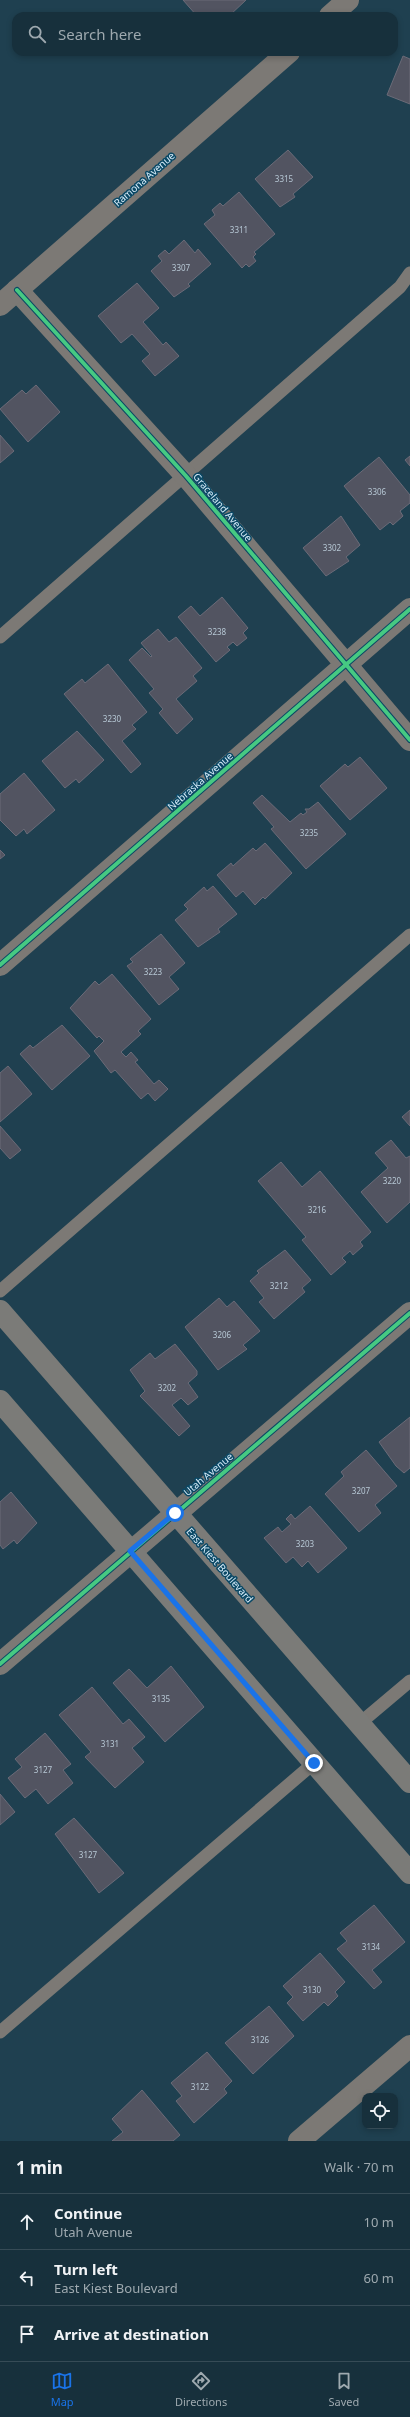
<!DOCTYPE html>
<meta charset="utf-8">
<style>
:root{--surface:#17303c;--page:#243c47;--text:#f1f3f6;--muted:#9ea9af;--line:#364b56;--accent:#1a73e8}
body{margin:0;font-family:"Noto Sans",sans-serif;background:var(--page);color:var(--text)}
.controls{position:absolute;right:12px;bottom:12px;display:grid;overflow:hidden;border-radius:8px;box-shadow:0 2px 6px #0003}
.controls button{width:36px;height:36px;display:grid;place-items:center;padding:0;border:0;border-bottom:1px solid var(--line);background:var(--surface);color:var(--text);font:20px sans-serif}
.stop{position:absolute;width:12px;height:12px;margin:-9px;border:3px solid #1a73e8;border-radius:50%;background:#fff}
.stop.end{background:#1a73e8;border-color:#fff;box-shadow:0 1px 4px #0008}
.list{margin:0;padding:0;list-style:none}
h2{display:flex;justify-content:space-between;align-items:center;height:52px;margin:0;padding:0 16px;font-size:17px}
h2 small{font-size:13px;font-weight:400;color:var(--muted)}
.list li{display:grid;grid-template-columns:26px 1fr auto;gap:12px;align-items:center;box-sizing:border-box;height:56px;padding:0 16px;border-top:1px solid var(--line)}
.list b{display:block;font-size:15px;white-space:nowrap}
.list p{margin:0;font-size:13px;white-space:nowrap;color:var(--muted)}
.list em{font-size:13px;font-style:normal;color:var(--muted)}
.icon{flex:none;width:22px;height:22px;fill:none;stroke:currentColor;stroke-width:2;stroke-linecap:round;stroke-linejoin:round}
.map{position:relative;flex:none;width:410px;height:2141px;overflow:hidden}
.search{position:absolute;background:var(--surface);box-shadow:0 2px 6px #0003;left:12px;right:12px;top:12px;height:44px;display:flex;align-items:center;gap:10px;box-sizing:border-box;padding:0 14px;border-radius:12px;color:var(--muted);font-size:15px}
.sheet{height:220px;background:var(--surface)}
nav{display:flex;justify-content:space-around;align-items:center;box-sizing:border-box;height:56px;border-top:1px solid var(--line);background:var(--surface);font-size:11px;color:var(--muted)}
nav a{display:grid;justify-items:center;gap:2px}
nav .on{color:var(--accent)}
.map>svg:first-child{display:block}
.building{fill:#525461;stroke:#6b6b78}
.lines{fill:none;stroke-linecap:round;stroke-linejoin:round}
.service{stroke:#7c7975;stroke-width:13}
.minor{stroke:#7c7975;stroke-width:22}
.tertiary{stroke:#7c7975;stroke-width:22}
.secondary{stroke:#7b7b78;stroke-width:22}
.cycleway-casing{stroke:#0a4865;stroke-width:6}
.cycleway{stroke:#46c982;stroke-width:4}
.route{stroke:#1a73e8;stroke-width:5}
.labels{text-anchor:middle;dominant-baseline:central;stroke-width:3;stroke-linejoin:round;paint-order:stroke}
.number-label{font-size:8px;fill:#b6c7d4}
.street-label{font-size:10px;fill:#d8edfa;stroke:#0a4865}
</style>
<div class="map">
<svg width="410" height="2141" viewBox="0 0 410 2141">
<rect width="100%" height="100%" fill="#1f4050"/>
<g class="building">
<polygon points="183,0 246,0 229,16 197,16"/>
<polygon points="403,56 410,59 410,104 387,95"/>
<polygon points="288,150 313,177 293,194 295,197 280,207 255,179"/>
<polygon points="239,192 275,234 254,252 256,254 253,257 256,261 249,267 246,264 242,268 204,224 215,215 212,210 220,203 223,206"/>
<polygon points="184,240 195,253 198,249 211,264 188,284 190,286 174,297 151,271 162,261 158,256 165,250 169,254"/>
<polygon points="137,283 159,308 143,322 163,345 166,342 179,356 155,376 142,361 150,354 132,334 121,343 98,316"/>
<polygon points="36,385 60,412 28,442 0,409 22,390 26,394"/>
<polygon points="0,435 14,451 0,463"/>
<polygon points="410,456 410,466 405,460"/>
<polygon points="379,457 410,495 410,503 400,511 403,516 393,525 390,522 380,530 344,486"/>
<polygon points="341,516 360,545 346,557 349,561 326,576 303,548"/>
<polygon points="222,597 248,628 243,633 247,638 237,646 233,642 227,647 230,650 216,662 178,617 191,606 200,616"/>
<polygon points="158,629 169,642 176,637 202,668 193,676 197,681 176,699 193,719 177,734 159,713 163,709 149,693 154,689 129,660 142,648 151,657 152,656 141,643"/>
<polygon points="108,664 147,712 132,725 136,729 122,741 141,764 131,773 64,694 82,679 85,683"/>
<polygon points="77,731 104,760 79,783 76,779 65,788 42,761"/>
<polygon points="360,757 387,788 350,820 320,786 345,764 348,767"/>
<polygon points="24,773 55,810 27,834 24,829 16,836 0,820 0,794"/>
<polygon points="262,795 290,822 301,813 303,815 307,812 305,809 309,809 318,802 346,834 306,869 271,829 274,827 253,803"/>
<polygon points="265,843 292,873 265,899 263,897 255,905 243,891 236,897 217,875 231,863 233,866 253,848 256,851"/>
<polygon points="0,850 5,855 0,859"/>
<polygon points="213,886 237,914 218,929 220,932 198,947 175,920 188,909 184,905 204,887 207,891"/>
<polygon points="161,934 185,963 169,977 179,989 159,1005 127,966 133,962 130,959"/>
<polygon points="112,974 151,1019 138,1031 141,1034 121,1052 126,1057 131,1052 138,1060 135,1062 154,1084 159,1080 168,1089 155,1101 148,1093 141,1099 115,1070 111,1073 94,1051 104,1041 99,1036 97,1038 70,1008 95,981 99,985"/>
<polygon points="62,1025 90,1056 52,1090 20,1054 30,1045 33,1048"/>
<polygon points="8,1066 32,1094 0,1122 0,1073"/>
<polygon points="410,1110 410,1126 402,1117"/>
<polygon points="0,1126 21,1150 10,1159 0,1148"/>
<polygon points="391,1140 406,1158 410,1156 410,1202 387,1223 361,1192 388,1168 375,1153"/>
<polygon points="281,1162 302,1187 320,1171 371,1232 360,1242 363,1246 353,1255 350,1251 342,1258 346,1262 331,1275 302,1240 306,1237 258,1181"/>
<polygon points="285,1250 311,1280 302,1288 305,1292 274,1319 259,1302 264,1298 250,1281 259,1273 257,1271"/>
<polygon points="219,1298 227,1307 234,1301 260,1331 243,1345 247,1349 218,1370 185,1327"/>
<polygon points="175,1344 197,1371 197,1375 188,1383 198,1397 188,1405 181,1398 172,1405 190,1426 179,1436 140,1396 145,1391 130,1370 150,1353 155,1359"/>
<polygon points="410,1417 410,1468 404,1473 396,1466 379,1442"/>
<polygon points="366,1450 397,1486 375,1505 381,1513 359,1532 325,1494 344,1476 341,1472"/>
<polygon points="11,1492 37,1523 17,1544 14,1540 3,1549 0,1545 0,1502"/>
<polygon points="310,1506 347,1548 318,1573 308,1561 302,1567 293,1557 286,1563 264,1538 278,1527 282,1532 291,1524 286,1519 291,1514 295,1519"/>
<polygon points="171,1666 204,1707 165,1742 113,1683 129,1669 147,1688"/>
<polygon points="92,1687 123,1724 129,1719 145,1737 132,1748 144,1762 115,1788 85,1757 91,1752 59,1715"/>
<polygon points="45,1733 71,1764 63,1770 73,1783 48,1804 36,1789 25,1798 8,1778 22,1767 15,1759"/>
<polygon points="0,1794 15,1812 0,1825"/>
<polygon points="74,1818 124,1873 99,1893 55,1834"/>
<polygon points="374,1905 405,1942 372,1970 382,1982 374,1989 337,1949 347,1941 340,1933"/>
<polygon points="320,1953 345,1982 335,1992 338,1996 328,2006 324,2002 303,2021 287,2003 293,1997 283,1986"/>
<polygon points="269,2006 294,2036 253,2074 225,2043"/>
<polygon points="207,2052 232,2081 224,2089 227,2093 194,2123 176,2101 182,2096 171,2083"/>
<polygon points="142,2090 180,2135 173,2141 112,2141 123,2132 112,2119"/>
</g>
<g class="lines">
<g class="service">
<polyline points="0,637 400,287 410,273"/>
<polyline points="0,1291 410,935"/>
<polyline points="359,1724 410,1681"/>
<polyline points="0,2032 314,1763"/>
</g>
<g class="minor">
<polyline points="17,290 186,476 410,740"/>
<polyline points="0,965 410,609"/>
<polyline points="0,1664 410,1313"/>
<polyline points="299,2141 410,2046"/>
</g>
<g class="tertiary">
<polyline points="330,16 348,0"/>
<polyline points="0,305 289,52"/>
</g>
<g class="secondary">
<polyline points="0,1311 410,1782"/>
<polyline points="0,1401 410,1873"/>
</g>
<defs>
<g id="cycleway">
<polyline points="17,290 186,476 410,740"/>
<polyline points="0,965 410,609"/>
<polyline points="0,1664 410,1313"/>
</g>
</defs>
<use href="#cycleway" class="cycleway-casing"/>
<use href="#cycleway" class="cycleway"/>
</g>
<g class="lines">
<polyline class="route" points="175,1513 130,1551 314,1763"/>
</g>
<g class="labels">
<g class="number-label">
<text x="284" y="178">3315</text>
<text x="239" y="229">3311</text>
<text x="181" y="267">3307</text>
<text x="377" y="491">3306</text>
<text x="332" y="547">3302</text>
<text x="217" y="631">3238</text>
<text x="112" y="718">3230</text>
<text x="309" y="832">3235</text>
<text x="153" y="971">3223</text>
<text x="392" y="1180">3220</text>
<text x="317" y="1209">3216</text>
<text x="279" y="1285">3212</text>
<text x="222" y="1334">3206</text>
<text x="167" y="1387">3202</text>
<text x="361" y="1490">3207</text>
<text x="305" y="1543">3203</text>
<text x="161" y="1698">3135</text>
<text x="110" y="1743">3131</text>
<text x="43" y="1769">3127</text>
<text x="88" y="1854">3127</text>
<text x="371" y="1946">3134</text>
<text x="312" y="1989">3130</text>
<text x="260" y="2039">3126</text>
<text x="200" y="2086">3122</text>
</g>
<g class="street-label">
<text transform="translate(144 179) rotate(-41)">Ramona Avenue</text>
<text transform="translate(223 507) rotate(50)">Graceland Avenue</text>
<text transform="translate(200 781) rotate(-41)">Nebraska Avenue</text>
<text transform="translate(208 1474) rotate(-40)">Utah Avenue</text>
<text transform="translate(220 1565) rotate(49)">East Kiest Boulevard</text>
</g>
</g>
</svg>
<div class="controls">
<button><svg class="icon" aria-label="locate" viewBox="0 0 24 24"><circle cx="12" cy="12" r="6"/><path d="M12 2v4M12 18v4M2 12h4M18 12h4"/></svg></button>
</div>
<div class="stop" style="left:175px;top:1513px"></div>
<div class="stop end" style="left:314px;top:1763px"></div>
<div class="search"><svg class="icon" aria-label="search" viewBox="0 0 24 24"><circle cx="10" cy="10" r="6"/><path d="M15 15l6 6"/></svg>Search here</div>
</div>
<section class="sheet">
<h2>1 min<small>Walk · 70 m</small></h2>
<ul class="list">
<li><svg class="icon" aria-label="ahead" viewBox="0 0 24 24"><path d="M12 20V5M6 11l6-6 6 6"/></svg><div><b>Continue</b><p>Utah Avenue</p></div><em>10 m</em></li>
<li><svg class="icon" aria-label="left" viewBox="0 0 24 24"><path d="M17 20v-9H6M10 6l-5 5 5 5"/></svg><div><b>Turn left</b><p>East Kiest Boulevard</p></div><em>60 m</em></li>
<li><svg class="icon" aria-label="arrive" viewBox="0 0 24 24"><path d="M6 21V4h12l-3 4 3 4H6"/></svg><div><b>Arrive at destination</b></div></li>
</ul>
</section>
<nav>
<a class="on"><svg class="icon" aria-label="map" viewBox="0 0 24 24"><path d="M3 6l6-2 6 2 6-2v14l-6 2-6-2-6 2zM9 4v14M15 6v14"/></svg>Map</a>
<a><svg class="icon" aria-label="directions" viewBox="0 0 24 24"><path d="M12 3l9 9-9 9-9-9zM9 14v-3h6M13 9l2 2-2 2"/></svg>Directions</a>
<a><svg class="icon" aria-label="saved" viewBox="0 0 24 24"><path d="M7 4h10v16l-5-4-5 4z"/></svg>Saved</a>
</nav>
